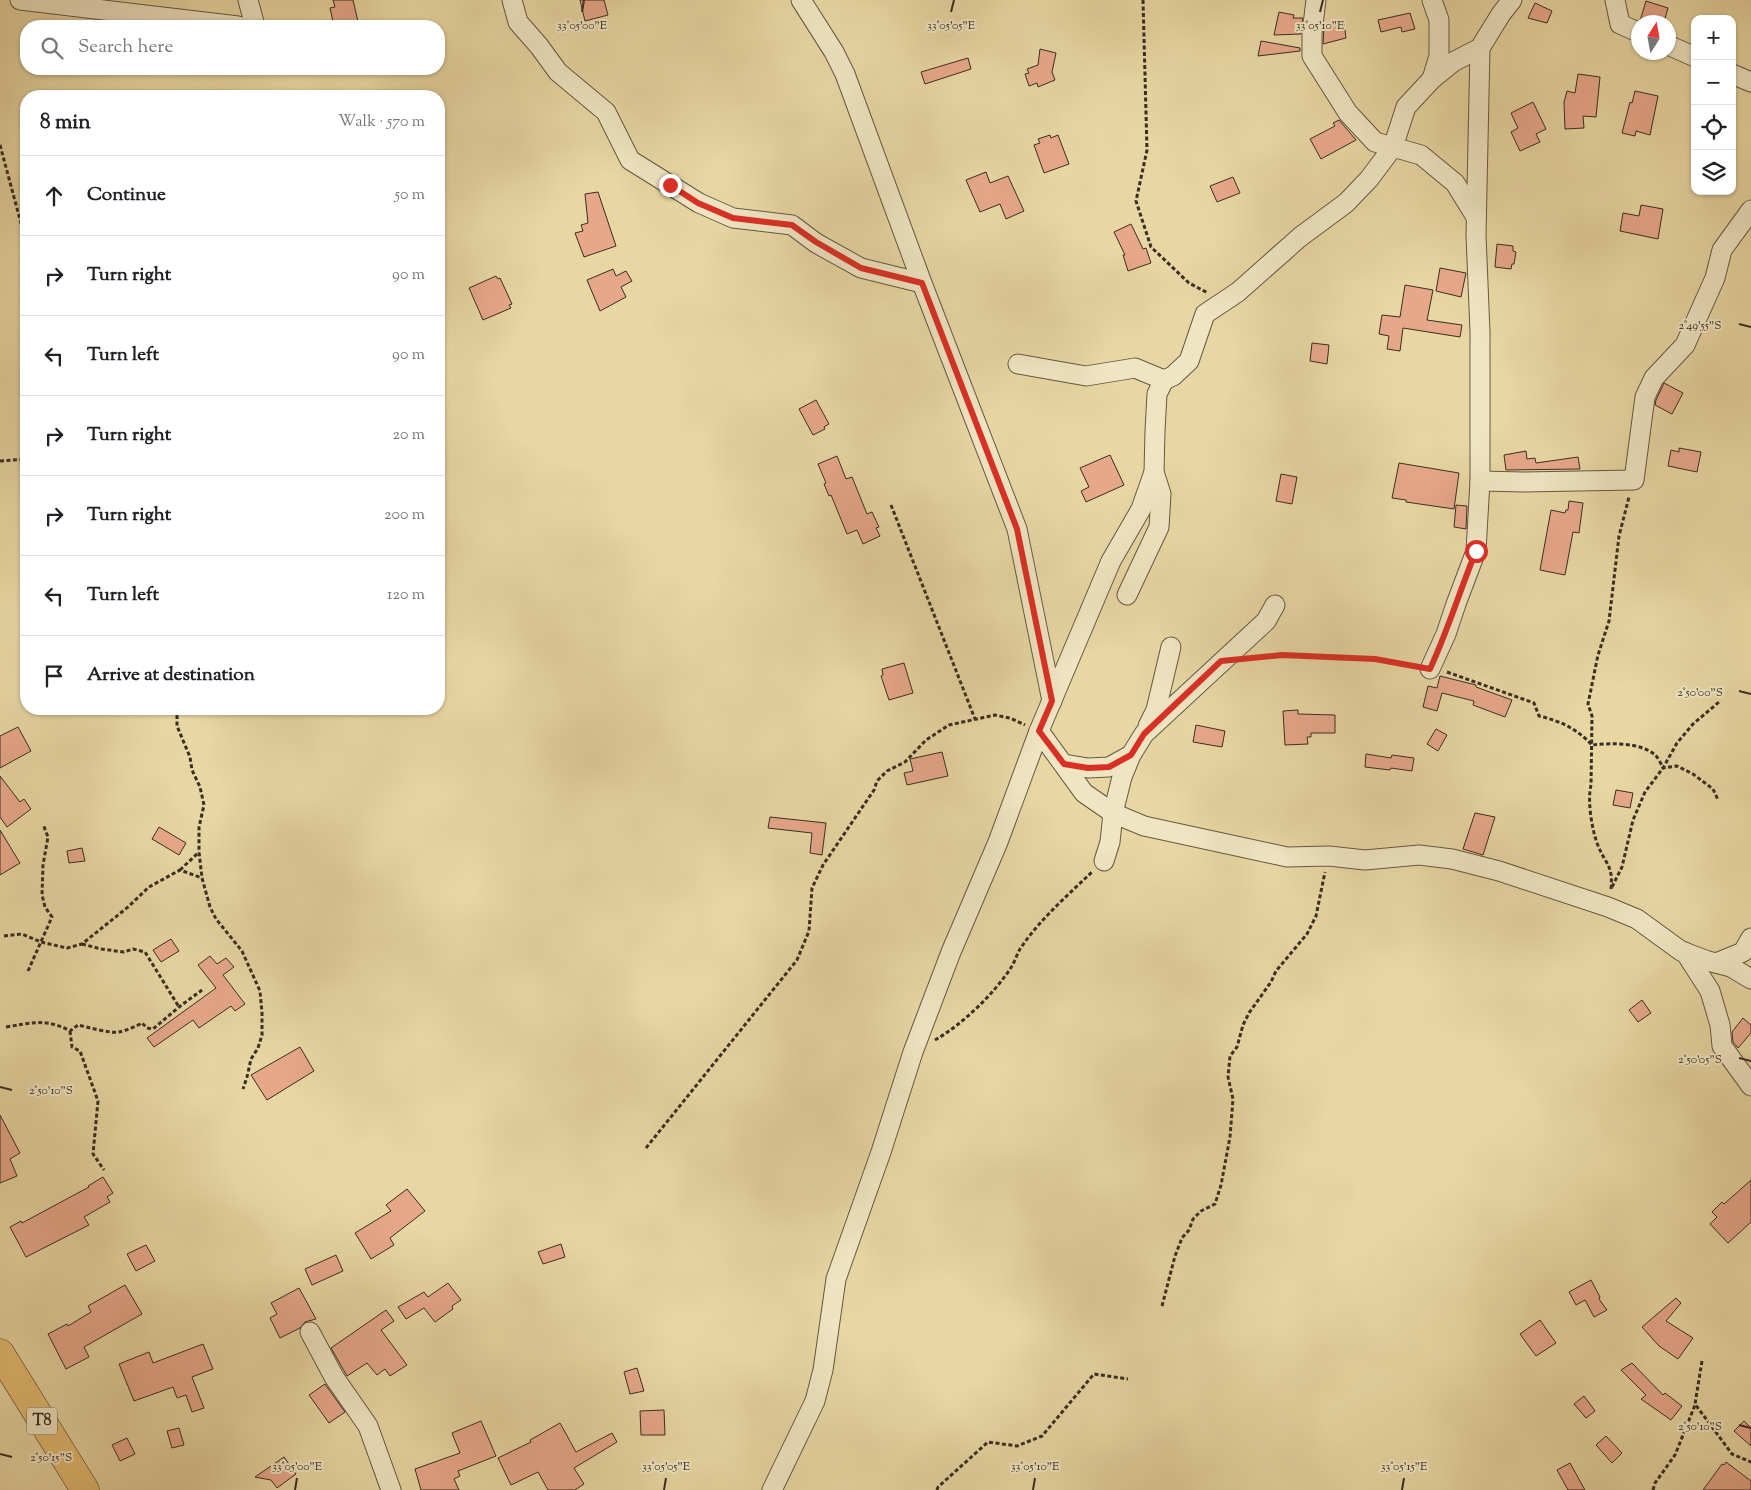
<!DOCTYPE html>
<meta charset="utf-8">
<style>
:root{--surface:#fff;--page:#f6f6f6;--text:#202124;--muted:#757577;--line:#e0e0e0}
body{margin:0;font-family:"Sorts Mill Goudy",serif;background:var(--page);color:var(--text)}
.controls{position:absolute;right:15px;top:15px;display:grid;overflow:hidden;border-radius:10px;box-shadow:0 1px 4px #0004}
.controls button{width:45px;height:45px;display:grid;place-items:center;padding:0;border:0;border-bottom:1px solid var(--line);background:var(--surface);color:var(--text);font:25px sans-serif}
.compass{position:absolute;left:1631px;top:15px;width:45px;height:45px;border-radius:50%;background:var(--surface);box-shadow:0 1px 4px #0004;rotate:11deg}
.stop{position:absolute;width:15px;height:15px;margin:-11px;border:4px solid #d93025;border-radius:50%;background:#fff}
.stop.end{background:#d93025;border-color:#fff;box-shadow:0 1px 5px #0008}
.list{margin:0;padding:0;list-style:none}
h2{display:flex;justify-content:space-between;align-items:center;height:65px;margin:0;padding:0 20px;font-size:21px}
h2 small{font-size:16px;font-weight:400;color:var(--muted)}
.list li{display:grid;grid-template-columns:32px 1fr auto;gap:15px;align-items:center;box-sizing:border-box;height:80px;padding:0 20px;border-top:1px solid var(--line)}
.list b{display:block;font-size:19px;white-space:nowrap}
.list em{font-size:16px;font-style:normal;color:var(--muted)}
.icon{flex:none;width:28px;height:28px;fill:none;stroke:currentColor;stroke-width:2;stroke-linecap:round;stroke-linejoin:round}
.map{position:relative;flex:none;width:1751px;height:1490px;overflow:hidden}
.search{position:absolute;background:var(--surface);box-shadow:0 1px 4px #0004;left:20px;top:20px;width:425px;height:55px;display:flex;align-items:center;gap:12px;box-sizing:border-box;padding:0 18px;border-radius:20px;color:var(--muted);font-size:19px}
.panel{position:absolute;background:var(--surface);box-shadow:0 1px 4px #0004;left:20px;top:90px;width:425px;height:625px;border-radius:20px}
.map>svg:first-child{display:block}
.building{fill:#e7a88a;stroke:#382e25}
.lines{fill:none;stroke-linecap:round;stroke-linejoin:round}
.street-casing{stroke:#645844;stroke-width:21}
.highway-casing{stroke:#382e25;stroke-width:29}
.path{stroke:#382e25;stroke-width:3;stroke-dasharray:4 2.5;stroke-linecap:butt}
.street{stroke:#f0e5c3;stroke-width:19}
.highway{stroke:#e4bc72;stroke-width:28}
.route{stroke:#d93025;stroke-width:6}
.ticks{fill:none;stroke:#382e25;stroke-width:2}
.labels{text-anchor:middle;dominant-baseline:central;stroke-width:4;stroke-linejoin:round;paint-order:stroke}
.shield{fill:#f0e5c3;stroke:#6f6554;stroke-width:1}
.shield-label{font-size:16px;font-weight:bold;fill:#382e25}
.ticks-label{font-size:12px;text-anchor:middle;fill:#382e25;stroke:#f0e5c3;stroke-width:4;stroke-linejoin:round;paint-order:stroke}
</style>
<div class="map">
<svg width="1751" height="1490" viewBox="0 0 1751 1490">
<rect width="100%" height="100%" fill="#e8d7a3"/>
<filter id="stains"><feTurbulence type="fractalNoise" baseFrequency=".004" numOctaves="4"/><feColorMatrix values="0 0 0 0 .2 0 0 0 0 .09 0 0 0 0 .02 0 0 0 .5 -.17"/></filter>
<radialGradient id="worn" r=".72"><stop offset=".6" stop-color="#630" stop-opacity="0"/><stop offset="1" stop-color="#630" stop-opacity=".3"/></radialGradient>
<g class="building">
<polygon points="333,0 353,0 359,26 334,26 330,8 335,7"/>
<polygon points="580,0 604,0 608,15 585,21"/>
<polygon points="1646,1 1668,8 1664,22 1644,22 1640,21"/>
<polygon points="1535,3 1552,11 1547,23 1528,18"/>
<polygon points="1279,12 1294,15 1293,18 1303,18 1301,34 1274,35"/>
<polygon points="1410,13 1415,29 1402,32 1401,27 1381,32 1378,20"/>
<polygon points="1344,23 1346,38 1323,44 1324,27"/>
<polygon points="1261,41 1300,48 1300,51 1258,56"/>
<polygon points="1040,49 1056,53 1052,72 1055,80 1038,87 1037,83 1029,86 1025,74 1029,73 1027,69 1038,65"/>
<polygon points="968,58 971,69 925,84 921,72"/>
<polygon points="1578,74 1600,77 1596,117 1583,116 1584,128 1565,129 1564,102 1567,91 1575,93"/>
<polygon points="1635,91 1658,96 1650,135 1636,131 1635,136 1622,133 1630,102 1632,103"/>
<polygon points="1533,102 1546,129 1536,134 1540,142 1520,151 1511,132 1518,128 1511,113"/>
<polygon points="1339,120 1356,140 1321,159 1310,139 1335,126 1333,123"/>
<polygon points="1050,135 1051,138 1058,135 1069,164 1044,173 1034,145 1040,143 1038,139"/>
<polygon points="986,172 990,183 1008,176 1024,211 1006,219 1000,204 980,212 966,180"/>
<polygon points="1233,177 1240,193 1217,202 1210,186"/>
<polygon points="598,192 616,246 584,257 575,233 583,231 581,225 588,223 585,194"/>
<polygon points="1641,205 1663,209 1658,239 1620,231 1623,213 1639,216"/>
<polygon points="1131,224 1143,249 1146,248 1151,263 1128,271 1123,255 1125,255 1114,232"/>
<polygon points="1497,244 1513,246 1513,251 1516,252 1514,264 1512,264 1511,269 1495,267"/>
<polygon points="1440,268 1466,273 1461,297 1436,291"/>
<polygon points="613,269 616,276 626,271 632,281 621,287 626,297 600,311 587,280"/>
<polygon points="496,276 498,279 500,278 512,304 509,305 511,308 483,320 469,288"/>
<polygon points="1405,285 1433,290 1427,320 1462,325 1460,337 1403,328 1400,351 1387,349 1389,336 1379,334 1382,315 1400,317"/>
<polygon points="1312,343 1329,345 1327,364 1310,361"/>
<polygon points="1664,383 1683,393 1672,414 1655,405 1656,400"/>
<polygon points="816,400 829,424 824,427 825,429 813,435 799,409"/>
<polygon points="1679,448 1701,452 1697,472 1668,466 1671,450 1679,452"/>
<polygon points="1526,451 1527,459 1535,458 1536,463 1578,457 1580,469 1506,470 1504,455"/>
<polygon points="1110,455 1124,485 1086,502 1081,491 1089,487 1080,468"/>
<polygon points="837,456 846,479 852,477 867,514 872,512 879,527 876,528 880,536 863,544 857,530 847,534 831,495 829,496 824,484 826,483 818,464"/>
<polygon points="1399,463 1459,473 1454,509 1406,502 1406,500 1392,498"/>
<polygon points="1281,474 1297,477 1292,504 1276,501"/>
<polygon points="1569,501 1583,503 1579,533 1573,532 1565,575 1540,570 1551,510 1565,513 1566,510 1568,510"/>
<polygon points="1456,505 1467,506 1466,529 1454,527"/>
<polygon points="904,663 913,693 889,700 881,676 883,675 882,669"/>
<polygon points="1440,676 1476,685 1476,687 1512,700 1505,717 1473,705 1474,701 1442,693 1437,711 1423,707 1428,686 1437,688"/>
<polygon points="1298,710 1298,714 1335,715 1335,733 1311,733 1311,737 1307,737 1308,744 1285,745 1283,711"/>
<polygon points="1196,725 1225,731 1222,747 1193,742"/>
<polygon points="18,727 31,751 0,768 0,736"/>
<polygon points="1436,729 1447,735 1438,751 1427,744"/>
<polygon points="942,752 948,776 907,785 904,773 913,771 910,759"/>
<polygon points="1366,754 1391,758 1392,755 1414,758 1412,771 1391,768 1390,770 1365,767"/>
<polygon points="0,776 20,802 24,799 31,809 7,827 0,817"/>
<polygon points="1616,790 1633,793 1630,808 1613,805"/>
<polygon points="1475,813 1495,817 1483,855 1463,849"/>
<polygon points="770,817 826,823 822,855 810,853 812,833 768,828"/>
<polygon points="159,827 186,843 179,855 152,839"/>
<polygon points="0,830 20,863 0,875"/>
<polygon points="82,848 85,861 69,863 67,851"/>
<polygon points="171,939 179,951 161,962 153,950"/>
<polygon points="210,956 217,964 226,958 234,967 223,975 245,1004 235,1011 231,1006 199,1028 193,1020 154,1047 147,1038 216,988 198,965"/>
<polygon points="1642,1000 1651,1013 1638,1022 1629,1010"/>
<polygon points="1743,1018 1751,1025 1751,1033 1738,1048 1733,1042 1732,1032"/>
<polygon points="300,1047 314,1071 267,1100 251,1075"/>
<polygon points="0,1115 20,1153 10,1159 17,1176 0,1183"/>
<polygon points="103,1177 113,1193 107,1197 110,1202 84,1217 89,1225 26,1257 10,1227 21,1221 22,1223 89,1187 88,1186"/>
<polygon points="1751,1180 1751,1222 1728,1243 1710,1224 1717,1217 1712,1212 1722,1202 1724,1204"/>
<polygon points="407,1189 425,1211 390,1238 394,1245 371,1259 355,1233 391,1211 386,1205"/>
<polygon points="561,1244 565,1257 543,1264 538,1252"/>
<polygon points="146,1245 155,1261 136,1271 127,1254"/>
<polygon points="336,1255 343,1271 312,1285 305,1269"/>
<polygon points="1591,1280 1600,1297 1599,1299 1607,1310 1594,1317 1585,1300 1576,1305 1569,1292"/>
<polygon points="448,1283 461,1300 452,1306 453,1309 435,1322 424,1308 406,1319 398,1307 424,1292 428,1297"/>
<polygon points="125,1285 142,1314 84,1347 89,1357 66,1369 48,1334 67,1324 68,1326 91,1312 88,1306"/>
<polygon points="299,1288 316,1319 305,1322 300,1328 280,1338 270,1318 277,1314 271,1303"/>
<polygon points="1676,1298 1681,1303 1666,1321 1693,1338 1678,1359 1659,1346 1642,1327"/>
<polygon points="386,1310 394,1321 381,1330 407,1365 390,1376 385,1369 377,1375 367,1363 347,1376 331,1348"/>
<polygon points="1540,1320 1556,1343 1536,1356 1520,1334"/>
<polygon points="203,1344 213,1369 192,1377 204,1408 192,1412 186,1395 177,1398 173,1387 134,1401 119,1364 149,1352 153,1363"/>
<polygon points="1632,1363 1663,1395 1665,1393 1682,1406 1671,1420 1641,1399 1646,1395 1621,1370"/>
<polygon points="637,1368 644,1391 630,1394 624,1372"/>
<polygon points="325,1384 345,1412 329,1423 309,1395"/>
<polygon points="1584,1396 1595,1411 1586,1418 1574,1404"/>
<polygon points="664,1410 665,1435 641,1435 640,1411"/>
<polygon points="481,1421 496,1456 458,1471 460,1476 454,1479 459,1490 421,1490 415,1469 460,1453 452,1433"/>
<polygon points="1744,1421 1751,1428 1751,1446 1734,1431"/>
<polygon points="560,1423 576,1452 612,1433 617,1442 574,1468 584,1484 575,1490 548,1490 538,1472 511,1485 498,1458 531,1442 530,1440"/>
<polygon points="179,1428 184,1445 172,1448 167,1431"/>
<polygon points="1606,1436 1622,1453 1612,1463 1596,1445"/>
<polygon points="127,1438 135,1454 120,1461 112,1445"/>
<polygon points="284,1457 296,1474 277,1488 271,1480 255,1477"/>
<polygon points="1726,1462 1751,1481 1751,1490 1703,1490 1722,1464 1724,1465"/>
<polygon points="1570,1463 1585,1490 1568,1490 1557,1470"/>
</g>
<g class="lines">
<defs>
<g id="street">
<polyline points="20,0 238,26"/>
<polyline points="248,0 255,26"/>
<polyline points="512,0 518,22 539,46 558,72 606,112 630,160 699,203 733,218 792,225 816,243 861,268 922,283"/>
<polyline points="801,0 834,52 845,74 922,283 1017,529 1052,701"/>
<polyline points="1316,0 1312,33 1312,56 1348,113 1375,142 1421,155 1455,183 1476,217"/>
<polyline points="1432,0 1439,20 1439,56 1432,79"/>
<polyline points="1615,0 1620,24 1638,32"/>
<polyline points="1668,45 1695,57"/>
<polyline points="1732,74 1751,82"/>
<polyline points="1018,364 1086,376 1135,368 1164,380 1173,376 1189,361 1205,314 1238,292 1300,237 1346,203 1369,179 1393,147 1406,107 1432,79 1453,62 1480,48 1501,14 1512,0"/>
<polyline points="1480,481 1524,482 1634,480 1645,397 1654,378 1685,345 1715,278 1722,250 1751,210"/>
<polyline points="1127,595 1159,527 1161,494 1154,472"/>
<polyline points="1430,669 1446,634 1456,604 1476,551 1480,481 1480,332 1476,235 1480,48"/>
<polyline points="1148,726 1156,710 1171,647"/>
<polyline points="1039,731 1084,793 1113,813 1144,826 1287,857 1329,856 1365,860 1419,855 1452,859 1499,871 1608,907 1637,919 1681,951 1708,961 1731,967 1751,979"/>
<polyline points="1064,764 1088,768 1109,767 1131,755"/>
<polyline points="1104,861 1110,842 1113,813 1122,777 1131,755 1144,734 1266,621 1275,605"/>
<polyline points="1685,952 1710,991 1720,1025 1722,1046 1751,1086"/>
<polyline points="1716,963 1743,952 1751,938"/>
<polyline points="310,1332 334,1377 368,1426 391,1490"/>
<polyline points="772,1490 815,1401 823,1370 836,1279 881,1152 913,1052 951,952 998,842 1039,731 1111,561 1141,509 1154,472 1155,431 1157,394 1164,380"/>
</g>
<polyline id="highway" points="0,1353 85,1490"/>
</defs>
<use href="#street" class="street-casing"/>
<use href="#highway" class="highway-casing"/>
<g class="path">
<polyline points="1143,0 1147,150 1136,201 1151,247 1189,283 1208,293"/>
<polyline points="0,145 26,242"/>
<polyline points="0,461 26,459"/>
<polyline points="891,505 975,719"/>
<path d="M1250 658C1305 653 1361 656 1416 666"/>
<path d="M1447 672 1534 703 1539 716C1560 721 1576 728 1592 745 1611 743 1638 742 1654 754 1658 757 1661 764 1663 768L1677 766 1693 774 1713 789 1718 800"/>
<polyline points="174,709 177,716 177,726 190,757 192,770 200,787 204,805 199,827 199,852 202,878 210,907 216,919 242,951 260,991 262,1013 262,1035 258,1048 251,1059 247,1077 243,1089"/>
<polyline points="180,870 199,852"/>
<polyline points="1612,887 1622,867 1633,820 1645,792 1663,768 1677,743 1693,724 1719,702"/>
<path d="M1611 889C1613 866 1607 866 1599 848 1592 832 1587 801 1591 785L1592 716 1588 704 1598 655 1609 621 1619 536 1629 497"/>
<polyline points="4,936 22,934 41,942 67,948 82,944 128,907 149,887 180,870 202,878"/>
<polyline points="82,944 101,949 124,952 133,949 145,952 179,1007"/>
<polyline points="28,971 52,917 45,907 42,895 43,865 48,837 43,824"/>
<path d="M6 1027C31 1023 47 1018 70 1031L78 1025C87 1027 112 1034 119 1032 125 1031 137 1026 142 1023L147 1028 153 1029 179 1007 202 990"/>
<polyline points="70,1031 72,1047 80,1051 98,1101 93,1154 104,1170"/>
<path d="M935 1040C963 1024 995 993 1012 966 1015 961 1017 954 1020 949 1040 919 1068 895 1093 871"/>
<polyline points="646,1148 797,960 809,931 812,888 823,865 874,790 877,781 887,771 905,762 926,740 949,725 995,715 1010,718 1025,725"/>
<polyline points="1162,1306 1175,1256 1182,1238 1189,1230 1193,1219 1201,1211 1215,1204 1221,1185 1230,1137 1233,1099 1228,1077 1230,1056 1237,1047 1243,1025 1249,1013 1271,982 1276,971 1307,934 1316,916 1325,872"/>
<polyline points="1702,1361 1695,1404 1732,1454 1751,1462"/>
<polyline points="937,1490 938,1487 988,1442 1017,1446 1042,1436 1094,1374 1128,1379"/>
<polyline points="1653,1490 1655,1483 1675,1455 1695,1405"/>
</g>
<use href="#street" class="street"/>
<use href="#highway" class="highway"/>
</g>
<g class="lines">
<path class="route" d="M670 185 698 203 733 218 792 225 816 242 861 268 922 283 1017 529 1052 701 1039 731 1064 764 1088 768 1109 767 1131 755 1144 734 1221 661 1282 655 1375 659 1430 669C1448 630 1460 590 1476 551"/>
</g>
<path class="ticks" d="M582 12 584 0M951 12 954 0M1320 12 1323 0M1739 324 1751 327M1739 691 1751 694M1739 1058 1751 1061M0 1087 12 1090M1739 1425 1751 1428M0 1454 12 1457M295 1490 297 1478M664 1490 666 1478M1033 1490 1035 1478M1402 1490 1404 1478"/>
<g class="labels">
<rect class="shield" x="27" y="1407.5" width="30" height="27" rx="4"/>
<g class="shield-label">
<text x="42" y="1421">T8</text>
</g>
</g>
<g class="ticks-label">
<text x="582" y="29">33°05'00"E</text>
<text x="951" y="29">33°05'05"E</text>
<text x="1320" y="29">33°05'10"E</text>
<text x="1700" y="329">2°49'55"S</text>
<text x="1700" y="696">2°50'00"S</text>
<text x="1700" y="1063">2°50'05"S</text>
<text x="51" y="1094">2°50'10"S</text>
<text x="1700" y="1430">2°50'10"S</text>
<text x="51" y="1461">2°50'15"S</text>
<text x="297" y="1470">33°05'00"E</text>
<text x="666" y="1470">33°05'05"E</text>
<text x="1035" y="1470">33°05'10"E</text>
<text x="1404" y="1470">33°05'15"E</text>
</g>
<rect width="100%" height="100%" filter="url(#stains)"/>
<rect width="100%" height="100%" fill="url(#worn)"/>
</svg>
<div class="controls">
<button>+</button>
<button>−</button>
<button><svg class="icon" aria-label="locate" viewBox="0 0 24 24"><circle cx="12" cy="12" r="6"/><path d="M12 2v4M12 18v4M2 12h4M18 12h4"/></svg></button>
<button><svg class="icon" aria-label="layers" viewBox="0 0 24 24"><path d="M12 4l9 5-9 5-9-5zM3 14l9 5 9-5"/></svg></button>
</div>
<svg class="compass" viewBox="-18 -18 36 36"><path d="M0-13l5 13h-10z" fill="#e53935"/><path d="M0 13l5-13h-10z" fill="#757577"/></svg>
<div class="stop" style="left:1476px;top:551px"></div>
<div class="stop end" style="left:670px;top:185px"></div>
<div class="search"><svg class="icon" aria-label="search" viewBox="0 0 24 24"><circle cx="10" cy="10" r="6"/><path d="M15 15l6 6"/></svg>Search here</div>
<section class="panel">
<h2>8 min<small>Walk · 570 m</small></h2>
<ul class="list">
<li><svg class="icon" aria-label="ahead" viewBox="0 0 24 24"><path d="M12 20V5M6 11l6-6 6 6"/></svg><div><b>Continue</b></div><em>50 m</em></li>
<li><svg class="icon" aria-label="right" viewBox="0 0 24 24"><path d="M7 20v-9h11M14 6l5 5-5 5"/></svg><div><b>Turn right</b></div><em>90 m</em></li>
<li><svg class="icon" aria-label="left" viewBox="0 0 24 24"><path d="M17 20v-9H6M10 6l-5 5 5 5"/></svg><div><b>Turn left</b></div><em>90 m</em></li>
<li><svg class="icon" aria-label="right" viewBox="0 0 24 24"><path d="M7 20v-9h11M14 6l5 5-5 5"/></svg><div><b>Turn right</b></div><em>20 m</em></li>
<li><svg class="icon" aria-label="right" viewBox="0 0 24 24"><path d="M7 20v-9h11M14 6l5 5-5 5"/></svg><div><b>Turn right</b></div><em>200 m</em></li>
<li><svg class="icon" aria-label="left" viewBox="0 0 24 24"><path d="M17 20v-9H6M10 6l-5 5 5 5"/></svg><div><b>Turn left</b></div><em>120 m</em></li>
<li><svg class="icon" aria-label="arrive" viewBox="0 0 24 24"><path d="M6 21V4h12l-3 4 3 4H6"/></svg><div><b>Arrive at destination</b></div></li>
</ul>
</section>
</div>
